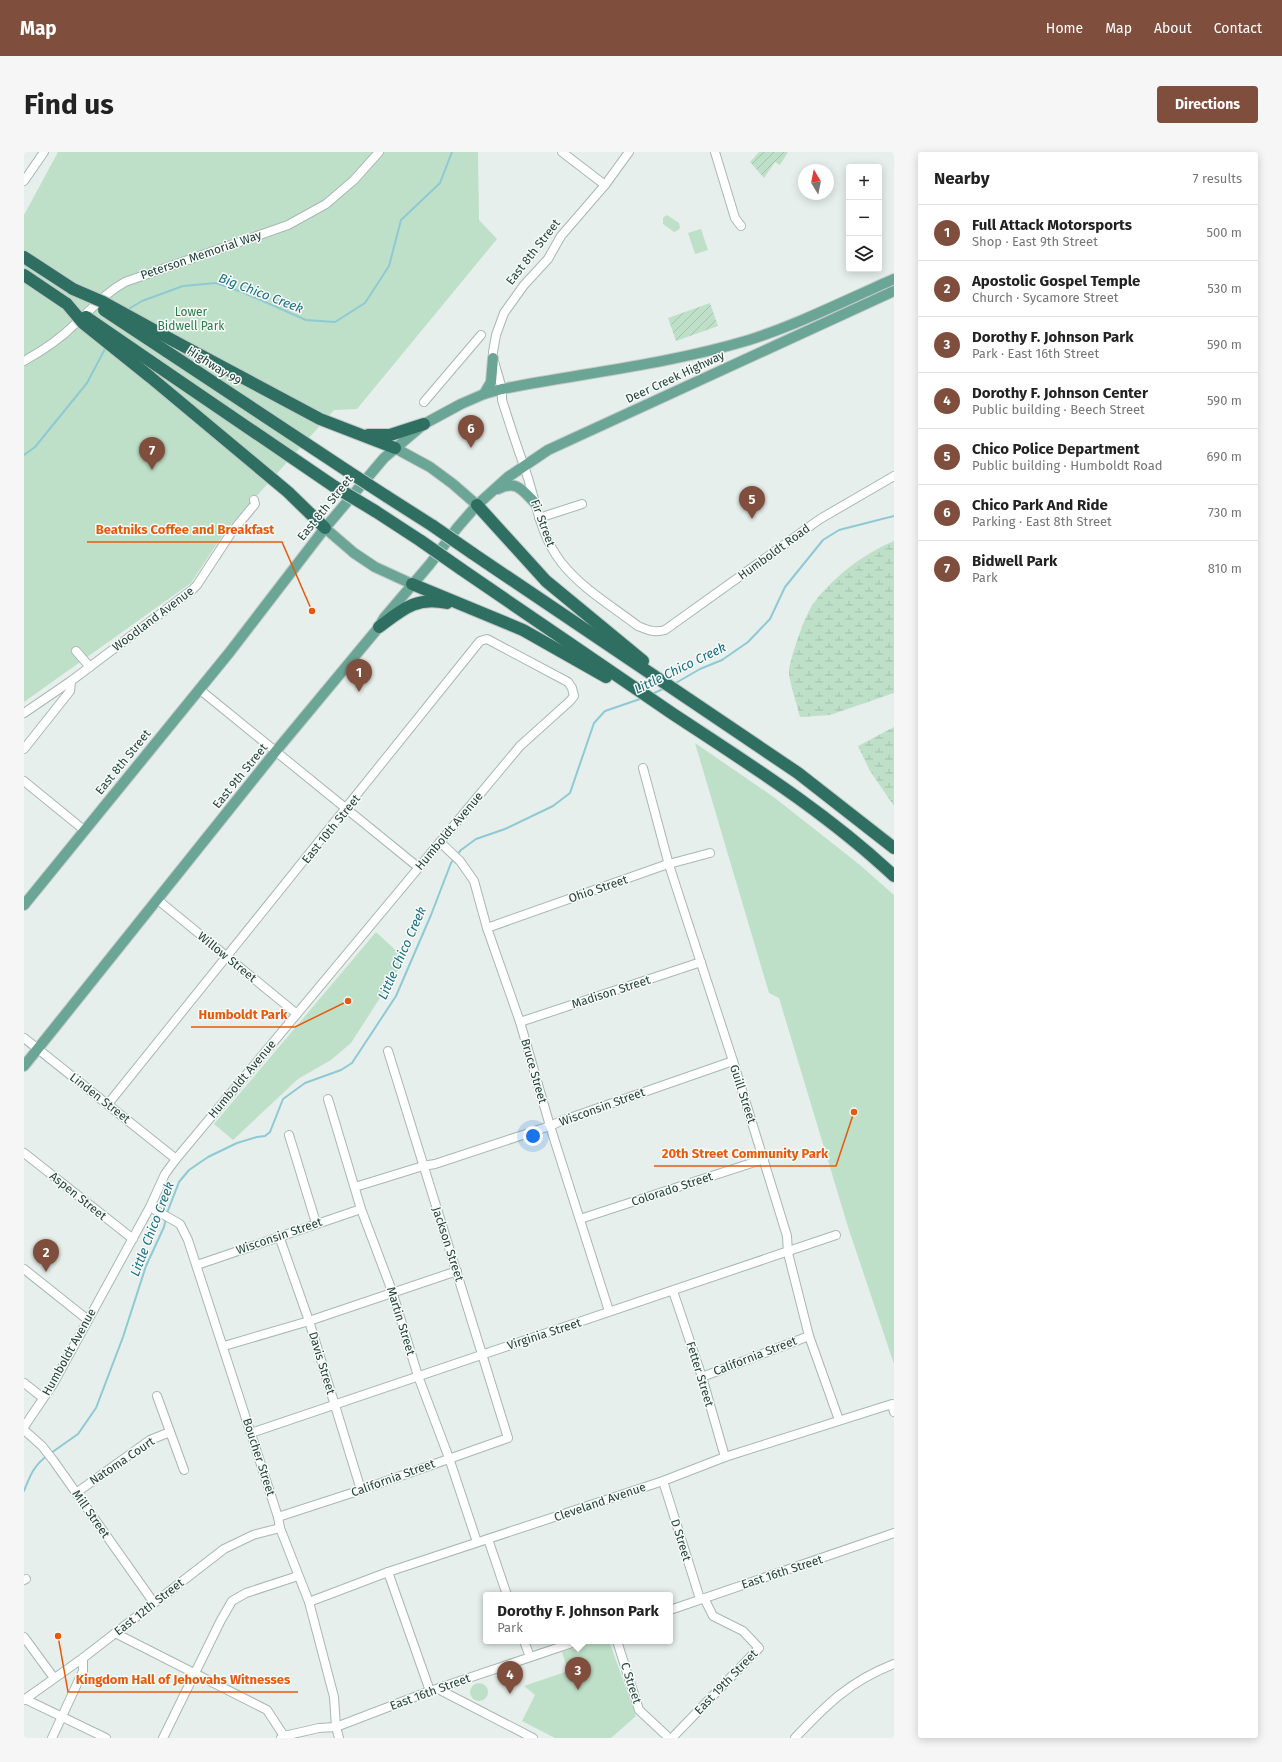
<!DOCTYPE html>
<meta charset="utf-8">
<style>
:root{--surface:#fff;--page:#f6f6f6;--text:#222;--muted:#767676;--line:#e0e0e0;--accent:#804e3d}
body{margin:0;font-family:"Fira Sans",sans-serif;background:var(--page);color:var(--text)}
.controls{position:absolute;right:12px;top:12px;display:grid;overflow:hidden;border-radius:4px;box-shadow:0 2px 10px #0003}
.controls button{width:36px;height:36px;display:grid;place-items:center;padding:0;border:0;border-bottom:1px solid var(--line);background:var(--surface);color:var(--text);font:20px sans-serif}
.compass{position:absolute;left:774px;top:12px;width:36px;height:36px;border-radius:50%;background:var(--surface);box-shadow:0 2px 10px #0003;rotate:350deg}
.you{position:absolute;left:509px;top:984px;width:14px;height:14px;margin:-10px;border:3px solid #fff;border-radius:50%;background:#1a73e8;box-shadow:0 0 0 6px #1a73e833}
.badge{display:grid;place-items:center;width:26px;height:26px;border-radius:50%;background:var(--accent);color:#fff;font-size:13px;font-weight:700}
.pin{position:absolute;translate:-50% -33px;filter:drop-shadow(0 1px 2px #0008)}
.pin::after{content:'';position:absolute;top:21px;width:14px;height:12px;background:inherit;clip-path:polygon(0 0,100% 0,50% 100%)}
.popup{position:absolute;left:459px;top:1440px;width:190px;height:52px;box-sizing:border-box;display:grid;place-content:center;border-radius:4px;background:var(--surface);filter:drop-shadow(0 1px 3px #0005);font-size:13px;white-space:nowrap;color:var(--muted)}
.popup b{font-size:15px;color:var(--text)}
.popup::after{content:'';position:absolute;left:50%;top:100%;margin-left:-8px;border:8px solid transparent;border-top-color:var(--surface)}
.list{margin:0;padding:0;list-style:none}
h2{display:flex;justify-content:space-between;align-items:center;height:52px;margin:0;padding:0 16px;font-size:17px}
h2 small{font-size:13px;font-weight:400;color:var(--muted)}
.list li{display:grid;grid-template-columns:26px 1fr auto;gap:12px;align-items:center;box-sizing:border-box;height:56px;padding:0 16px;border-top:1px solid var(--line)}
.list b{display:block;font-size:15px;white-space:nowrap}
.list p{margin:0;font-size:13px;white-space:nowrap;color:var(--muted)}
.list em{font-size:13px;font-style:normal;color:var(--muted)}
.icon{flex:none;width:22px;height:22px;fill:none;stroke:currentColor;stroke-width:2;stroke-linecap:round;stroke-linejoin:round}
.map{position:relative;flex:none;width:870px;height:1586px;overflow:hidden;border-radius:4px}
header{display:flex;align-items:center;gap:24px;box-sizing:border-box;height:56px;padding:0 20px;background:var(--accent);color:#fff}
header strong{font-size:19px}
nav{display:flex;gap:22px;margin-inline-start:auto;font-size:14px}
.intro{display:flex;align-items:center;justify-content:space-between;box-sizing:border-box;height:96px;padding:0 24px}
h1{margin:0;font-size:28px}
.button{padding:10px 18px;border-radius:4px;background:var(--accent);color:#fff;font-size:14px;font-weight:700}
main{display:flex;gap:24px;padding:0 24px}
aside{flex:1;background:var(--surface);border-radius:4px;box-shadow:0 2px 10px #0003}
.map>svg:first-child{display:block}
.wetland{fill:url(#wetland-marsh)}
.park{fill:#bfe0c8}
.garden{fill:url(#garden-furrows)}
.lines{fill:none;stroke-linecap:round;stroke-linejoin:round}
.stream{stroke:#8ec9d4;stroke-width:2}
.minor-casing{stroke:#a8b8b2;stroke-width:10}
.major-casing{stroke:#c2cac8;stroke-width:12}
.highway-casing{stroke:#c2cac8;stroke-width:14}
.minor{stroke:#fff;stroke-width:8}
.major{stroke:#6aa596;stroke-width:10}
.highway{stroke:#2f6f62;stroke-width:12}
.highway-bridge-casing{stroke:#c2cac8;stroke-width:14;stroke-linecap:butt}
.highway-bridge{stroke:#2f6f62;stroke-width:12}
.labels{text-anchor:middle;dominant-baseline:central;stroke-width:3;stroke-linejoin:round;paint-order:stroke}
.street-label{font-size:12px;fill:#24423a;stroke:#f7fbf9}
.park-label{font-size:12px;fill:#2d7a4b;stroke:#f7fbf9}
.water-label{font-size:13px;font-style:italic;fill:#1c6f80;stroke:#f7fbf9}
.leader{fill:none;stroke:#e8590c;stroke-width:1.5}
.callout-dot{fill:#e8590c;stroke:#f7fbf9;stroke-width:1.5}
.callout-label{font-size:13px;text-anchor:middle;font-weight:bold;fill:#e8590c;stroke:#f7fbf9;stroke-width:3;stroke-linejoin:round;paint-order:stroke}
</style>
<header>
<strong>Map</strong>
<nav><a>Home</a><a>Map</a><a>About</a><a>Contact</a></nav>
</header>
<div class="intro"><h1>Find us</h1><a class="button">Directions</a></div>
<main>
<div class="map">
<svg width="870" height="1586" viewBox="0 0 870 1586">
<defs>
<pattern id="wetland-marsh" width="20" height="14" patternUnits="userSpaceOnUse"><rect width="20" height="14" fill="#bfe0c8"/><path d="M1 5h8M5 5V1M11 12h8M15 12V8" fill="none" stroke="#a4c1ad"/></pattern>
<pattern id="garden-furrows" width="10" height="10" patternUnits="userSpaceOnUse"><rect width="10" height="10" fill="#bfe0c8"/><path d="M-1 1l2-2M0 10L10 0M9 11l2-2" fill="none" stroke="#a4c1ad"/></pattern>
</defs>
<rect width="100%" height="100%" fill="#e6efeb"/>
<g class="wetland">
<path d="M870 389V541L806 563 776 565C774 555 764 527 765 518 767 504 781 463 789 452 809 425 839 402 870 389Z"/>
<polygon points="870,575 870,654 846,619 834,594"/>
</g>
<g class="park">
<polygon points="34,0 454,0 455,68 473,87 333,257 310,258 202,378 167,431 0,550 0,63"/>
<polygon points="643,63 655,71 656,76 654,78 650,80 639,72 639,66"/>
<polygon points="677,77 684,98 671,102 664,81"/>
<polygon points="671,591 751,646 836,713 870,743 870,1212 824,1075 755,846 745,841"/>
<polygon points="352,780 381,807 327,891 307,908 274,927 209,988 190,972"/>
<polygon points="574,1489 585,1489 612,1564 587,1586 531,1586 498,1569 511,1543 500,1534 544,1519 538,1500"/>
<circle cx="455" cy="1540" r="9"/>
</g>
<g class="garden">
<polygon points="735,0 764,0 756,13 751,10 740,26 726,10"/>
<polygon points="686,151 694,174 652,189 644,166"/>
</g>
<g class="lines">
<g class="stream">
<polyline points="103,158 118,149 159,134 192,131 218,140 282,168 311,170 341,151 365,114 377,68 416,31 428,0"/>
<polyline points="0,303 11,295 63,231 82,195"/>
<polyline points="650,532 676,517 698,508 724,490 746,467 761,435 799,388 815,378 870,364"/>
<polyline points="628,542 641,536"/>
<polyline points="432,704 437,698 452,687 481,677 529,654 546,641 570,571 581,559 619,546"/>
<polyline points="143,1061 155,1030 165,1018 184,1005 213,991 233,985 241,984 246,980 259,947 281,931 317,918 328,911 372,844 407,763 427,711 430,707"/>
<polyline points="27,1301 54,1282 72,1256 99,1185 122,1114 140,1075 142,1066"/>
<path d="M0 1339C6 1324 10 1313 23 1304"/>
</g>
<defs>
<g id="minor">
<polyline points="538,0 581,33"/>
<path d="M605 0 581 33 537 84 524 107 500 133 480 161 472 183 469 200V206L478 237V248C485 270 492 292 500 314 512 347 515 382 537 410 557 436 588 454 614 474 624 478 630 481 641 478L796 367 870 324"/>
<polyline points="691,0 711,66 717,74"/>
<polyline points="0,29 20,0"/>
<path d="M0 209C18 199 35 188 50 173 67 158 81 141 101 130L264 73 302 52 330 28 355 0"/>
<polyline points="400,250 457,183"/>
<polyline points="515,366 558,352"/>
<polyline points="52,499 66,515"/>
<polyline points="175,537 394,715"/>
<polyline points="0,561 47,529 168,438 173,433 207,381 231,352 230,348"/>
<polyline points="0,597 46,539 47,529"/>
<polyline points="619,616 645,713 709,909 763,1084 764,1101 785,1184 815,1268"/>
<polyline points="0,629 60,678"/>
<polyline points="416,690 436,709 450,729 463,776 496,870 526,974 585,1159"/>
<polyline points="134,748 273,862"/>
<polyline points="463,776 641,713 686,701"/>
<polyline points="496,870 677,810"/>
<polyline points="0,886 152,1007"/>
<polyline points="304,947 337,1057 368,1139 394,1224 425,1306 453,1390"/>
<polyline points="265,983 292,1071"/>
<polyline points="0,1001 109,1087"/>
<polyline points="331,1035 399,1014 411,1012 526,974 537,969 709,909"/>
<polyline points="126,1055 156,1072 164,1088 254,1365 256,1376 285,1450 310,1545 312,1575 315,1586"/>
<polyline points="556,1067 740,1007"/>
<polyline points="255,1084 285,1169 337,1338"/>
<polyline points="173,1113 337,1057"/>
<polyline points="0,1117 64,1168"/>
<polyline points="649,1139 678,1225 701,1305"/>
<polyline points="200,1194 285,1169 433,1119"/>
<polyline points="678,1225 785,1184"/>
<polyline points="0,1231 19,1246"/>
<polyline points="133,1244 160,1318"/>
<polyline points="0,1275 29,1232 126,1055 141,1022 152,1007 496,594 546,549 550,544 548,536 544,530 463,487 456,489 84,952"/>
<polyline points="0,1278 18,1294 29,1308 130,1451"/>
<polyline points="227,1281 812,1083"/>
<polyline points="639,1329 676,1447"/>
<polyline points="52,1341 126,1288 146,1280"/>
<polyline points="254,1365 337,1338 484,1286 364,899"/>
<polyline points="464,1387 483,1443"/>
<polyline points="364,1420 406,1539"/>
<polyline points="0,1428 2,1427"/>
<polyline points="285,1450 364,1420 639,1329 701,1305 868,1252 870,1260"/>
<polyline points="646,1458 870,1381"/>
<polyline points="91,1481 243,1558 260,1584"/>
<polyline points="0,1485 30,1526"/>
<polyline points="500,1489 506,1505"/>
<polyline points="593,1489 615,1558 645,1586"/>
<polyline points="414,1537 509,1586"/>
<polyline points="1,1547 82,1586"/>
<polyline points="0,1548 59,1506 200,1397 229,1383 256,1376"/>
<polyline points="28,1586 59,1519 59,1506"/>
<polyline points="139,1586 197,1468 208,1449 222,1441 274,1424"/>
<polyline points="257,1586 260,1584 295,1576 312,1575 406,1539 554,1489"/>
<polyline points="648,1586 735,1496 719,1479 689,1464 680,1446"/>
<path d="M771 1586C802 1553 826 1529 870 1512"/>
</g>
<g id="major">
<polyline points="460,242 467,230 469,206"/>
<polyline points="371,296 406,315 429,332 453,353"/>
<path d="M474 337C493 328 498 338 511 351"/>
<polyline points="301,376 330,401 351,415 388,432"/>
<path d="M0 753 205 501 301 376 360 306 400 272 437 252 460 242 478 237C560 221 645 212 725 188 775 172 822 148 870 127"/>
<polyline points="0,914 252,599 355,475 360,466 406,412 433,376 453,353 484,325 524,298 870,139"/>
</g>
<g id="highway">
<polyline points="0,105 49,137"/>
<polyline points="0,123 43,152"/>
<polyline points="150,189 296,267 371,296"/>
<polyline points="142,199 325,320"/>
<polyline points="132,213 311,335"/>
<polyline points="125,224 264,340 301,376"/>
<polyline points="344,283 366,283 400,272"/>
<polyline points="362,344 409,374"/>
<polyline points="453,353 522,429 619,509"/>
<polyline points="351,359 397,389"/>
<polyline points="448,401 774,621 870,696"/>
<path d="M437 417C508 465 578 514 649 562 725 612 803 661 870 724"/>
<polyline points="388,432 499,478 582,525"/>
<path d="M355 475C378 458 392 444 423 451"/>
</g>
</defs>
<use href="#minor" class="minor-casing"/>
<use href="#major" class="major-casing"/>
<use href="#highway" class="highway-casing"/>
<use href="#minor" class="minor"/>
<use href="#major" class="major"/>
<use href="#highway" class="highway"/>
<defs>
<g id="highway-bridge">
<polyline points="49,137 79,150 150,189"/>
<polyline points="43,152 59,171 125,224"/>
<polyline points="80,158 142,199"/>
<polyline points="62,165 132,213"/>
<polyline points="325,320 362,344"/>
<polyline points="311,335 351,359"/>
<polyline points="409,374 448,401"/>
<polyline points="397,389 437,417"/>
</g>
</defs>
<use href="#highway-bridge" class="highway-bridge-casing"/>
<use href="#highway-bridge" class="highway-bridge"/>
</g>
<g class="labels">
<g class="street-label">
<text transform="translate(509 100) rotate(-52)">East 8th Street</text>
<text transform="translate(177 103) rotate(-19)">Peterson Memorial Way</text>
<text transform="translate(190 214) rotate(33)">Highway 99</text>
<text transform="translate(651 225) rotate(-25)">Deer Creek Highway</text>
<text transform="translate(301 356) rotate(-51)">East 8th Street</text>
<text transform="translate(519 371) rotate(70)">Fir Street</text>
<text transform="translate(750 400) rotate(-36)">Humboldt Road</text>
<text transform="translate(129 467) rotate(-37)">Woodland Avenue</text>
<text transform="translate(99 610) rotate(-51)">East 8th Street</text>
<text transform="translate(216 624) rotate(-51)">East 9th Street</text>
<text transform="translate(307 677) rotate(-51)">East 10th Street</text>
<text transform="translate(425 679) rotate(-50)">Humboldt Avenue</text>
<text transform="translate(574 737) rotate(-19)">Ohio Street</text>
<text transform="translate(203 805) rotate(39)">Willow Street</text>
<text transform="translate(587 840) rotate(-18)">Madison Street</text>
<text transform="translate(510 919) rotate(74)">Bruce Street</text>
<text transform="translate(218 927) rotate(-50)">Humboldt Avenue</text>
<text transform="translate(719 942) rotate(72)">Guill Street</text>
<text transform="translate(76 946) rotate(38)">Linden Street</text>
<text transform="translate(578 955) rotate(-20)">Wisconsin Street</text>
<text transform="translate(648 1037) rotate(-18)">Colorado Street</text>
<text transform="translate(54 1044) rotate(39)">Aspen Street</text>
<text transform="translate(255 1084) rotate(-19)">Wisconsin Street</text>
<text transform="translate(424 1092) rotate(72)">Jackson Street</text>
<text transform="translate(377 1169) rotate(73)">Martin Street</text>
<text transform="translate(520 1182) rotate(-18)">Virginia Street</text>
<text transform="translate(45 1200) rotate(-61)">Humboldt Avenue</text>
<text transform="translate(731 1204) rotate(-21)">California Street</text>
<text transform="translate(298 1211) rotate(73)">Davis Street</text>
<text transform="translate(676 1222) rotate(73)">Fetter Street</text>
<text transform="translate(235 1305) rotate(72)">Boucher Street</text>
<text transform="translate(98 1309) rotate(-34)">Natoma Court</text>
<text transform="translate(369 1326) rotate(-20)">California Street</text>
<text transform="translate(576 1350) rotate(-19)">Cleveland Avenue</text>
<text transform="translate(67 1362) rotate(55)">Mill Street</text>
<text transform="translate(657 1388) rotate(73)">D Street</text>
<text transform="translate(758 1420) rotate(-18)">East 16th Street</text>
<text transform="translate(125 1455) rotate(-38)">East 12th Street</text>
<text transform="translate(702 1530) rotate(-46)">East 19th Street</text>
<text transform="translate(607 1531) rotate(72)">C Street</text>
<text transform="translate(406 1540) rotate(-20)">East 16th Street</text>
</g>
<g class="park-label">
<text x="167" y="160">Lower<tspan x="167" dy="14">Bidwell Park</tspan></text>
</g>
<g class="water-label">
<text transform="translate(237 141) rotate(21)">Big Chico Creek</text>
<text transform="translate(656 516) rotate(-26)">Little Chico Creek</text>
<text transform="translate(378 801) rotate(-66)">Little Chico Creek</text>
<text transform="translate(128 1077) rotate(-69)">Little Chico Creek</text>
</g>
</g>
<path class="leader" d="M288 459L258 390H63M324 849L271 875H167M830 960L812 1014H630M34 1484L44 1540H274"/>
<g class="callout-dot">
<circle cx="288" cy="459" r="4"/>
<circle cx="324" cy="849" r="4"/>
<circle cx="830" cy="960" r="4"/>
<circle cx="34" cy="1484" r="4"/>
</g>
<g class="callout-label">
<text x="161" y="382">Beatniks Coffee and Breakfast</text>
<text x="219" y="867">Humboldt Park</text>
<text x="721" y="1006">20th Street Community Park</text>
<text x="159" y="1532">Kingdom Hall of Jehovahs Witnesses</text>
</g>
</svg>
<div class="controls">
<button>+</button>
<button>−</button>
<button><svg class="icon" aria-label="layers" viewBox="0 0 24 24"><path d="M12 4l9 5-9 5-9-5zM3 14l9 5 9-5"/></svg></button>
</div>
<svg class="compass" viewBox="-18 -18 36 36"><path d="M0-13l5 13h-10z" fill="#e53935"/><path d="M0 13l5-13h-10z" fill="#767676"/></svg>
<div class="you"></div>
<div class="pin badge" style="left:335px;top:540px">1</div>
<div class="pin badge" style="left:22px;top:1120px">2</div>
<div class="pin badge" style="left:554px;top:1538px">3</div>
<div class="popup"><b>Dorothy F. Johnson Park</b>Park</div>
<div class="pin badge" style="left:486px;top:1542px">4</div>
<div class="pin badge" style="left:728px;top:367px">5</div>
<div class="pin badge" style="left:447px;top:296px">6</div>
<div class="pin badge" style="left:128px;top:318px">7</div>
</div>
<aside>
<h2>Nearby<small>7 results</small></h2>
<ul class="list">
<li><span class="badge">1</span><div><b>Full Attack Motorsports</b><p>Shop · East 9th Street</p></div><em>500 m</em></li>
<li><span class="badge">2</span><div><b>Apostolic Gospel Temple</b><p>Church · Sycamore Street</p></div><em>530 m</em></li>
<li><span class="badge">3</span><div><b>Dorothy F. Johnson Park</b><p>Park · East 16th Street</p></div><em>590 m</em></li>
<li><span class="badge">4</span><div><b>Dorothy F. Johnson Center</b><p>Public building · Beech Street</p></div><em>590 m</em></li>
<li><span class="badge">5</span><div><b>Chico Police Department</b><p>Public building · Humboldt Road</p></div><em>690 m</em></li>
<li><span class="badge">6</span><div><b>Chico Park And Ride</b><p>Parking · East 8th Street</p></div><em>730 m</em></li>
<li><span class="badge">7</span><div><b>Bidwell Park</b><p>Park</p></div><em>810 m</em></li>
</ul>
</aside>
</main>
